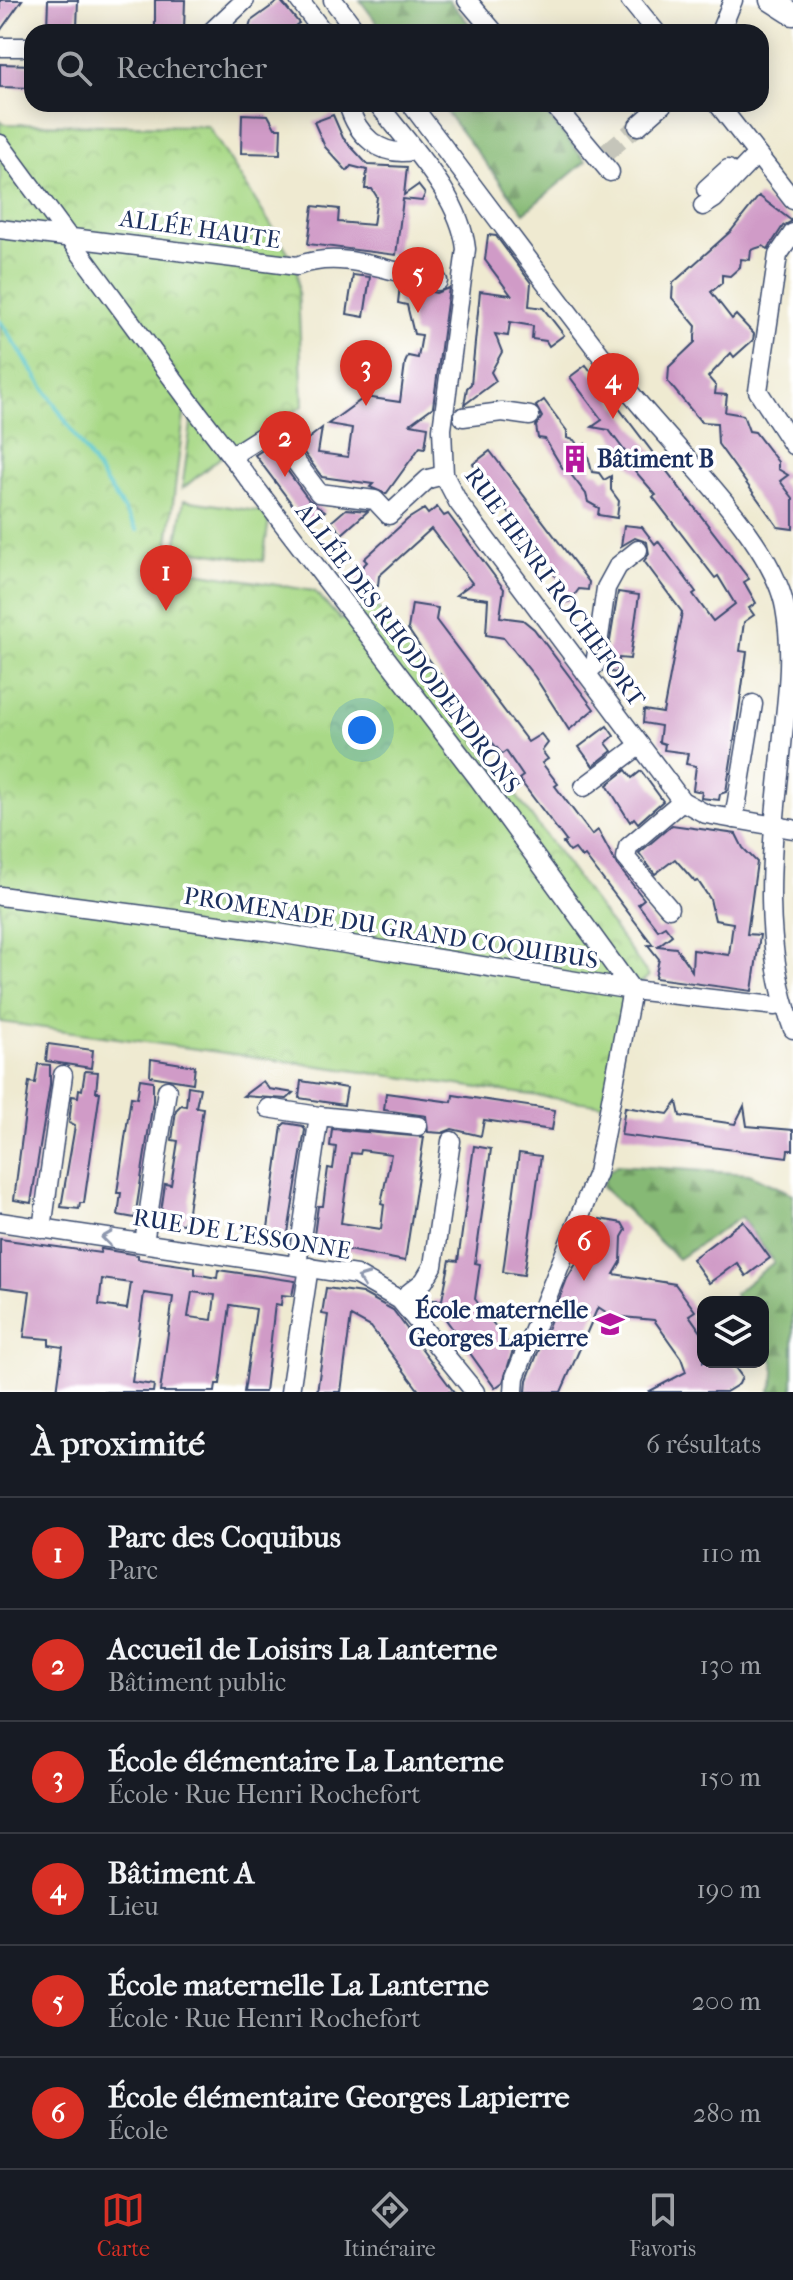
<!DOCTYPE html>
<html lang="fr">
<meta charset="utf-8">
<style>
:root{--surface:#171b24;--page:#20242c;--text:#f1f3f6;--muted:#9ea1a6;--line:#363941;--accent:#d93025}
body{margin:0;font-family:"IM FELL French Canon",serif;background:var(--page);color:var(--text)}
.controls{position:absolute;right:24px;bottom:24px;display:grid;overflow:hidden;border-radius:16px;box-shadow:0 4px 20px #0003}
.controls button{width:72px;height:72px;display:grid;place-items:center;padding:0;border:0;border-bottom:2px solid var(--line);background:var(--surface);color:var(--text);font:40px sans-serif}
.you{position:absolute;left:362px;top:730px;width:28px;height:28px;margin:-20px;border:6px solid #fff;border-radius:50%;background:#1a73e8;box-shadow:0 0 0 12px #1a73e833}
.badge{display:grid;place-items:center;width:52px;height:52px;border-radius:50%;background:var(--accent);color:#fff;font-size:26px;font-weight:700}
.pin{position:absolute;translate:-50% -66px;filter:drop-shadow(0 2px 4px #0008)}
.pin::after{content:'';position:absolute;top:42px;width:28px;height:24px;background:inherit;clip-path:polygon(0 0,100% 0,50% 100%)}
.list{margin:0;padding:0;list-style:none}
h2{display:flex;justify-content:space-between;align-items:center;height:104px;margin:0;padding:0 32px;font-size:34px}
h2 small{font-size:26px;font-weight:400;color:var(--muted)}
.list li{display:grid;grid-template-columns:52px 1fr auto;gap:24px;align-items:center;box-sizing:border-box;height:112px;padding:0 32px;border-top:2px solid var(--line)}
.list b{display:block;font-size:30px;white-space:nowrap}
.list p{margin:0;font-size:26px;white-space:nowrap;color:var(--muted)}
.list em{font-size:26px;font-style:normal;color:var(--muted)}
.icon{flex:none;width:44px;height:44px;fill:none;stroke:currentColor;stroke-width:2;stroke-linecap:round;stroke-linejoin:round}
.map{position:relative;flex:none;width:793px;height:1392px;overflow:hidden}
.search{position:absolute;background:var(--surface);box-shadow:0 4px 20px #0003;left:24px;right:24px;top:24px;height:88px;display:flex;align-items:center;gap:20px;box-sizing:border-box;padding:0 28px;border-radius:24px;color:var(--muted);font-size:30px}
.sheet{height:776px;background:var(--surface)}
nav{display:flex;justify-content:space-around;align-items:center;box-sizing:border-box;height:112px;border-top:2px solid var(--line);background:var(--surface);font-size:22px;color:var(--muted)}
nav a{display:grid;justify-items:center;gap:4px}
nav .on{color:var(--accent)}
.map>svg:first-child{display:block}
.forest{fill:url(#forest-firs);stroke:#507469;stroke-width:2}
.park{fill:url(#park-crowns);stroke:#628472;stroke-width:2}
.garden{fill:#a9d987;stroke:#628472;stroke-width:2}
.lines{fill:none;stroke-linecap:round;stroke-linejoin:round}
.stream{stroke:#5ac7ce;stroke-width:4}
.building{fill:#d09bc7;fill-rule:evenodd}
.minor-tunnel{stroke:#c5c5ba;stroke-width:18;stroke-dasharray:18 9;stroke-linecap:butt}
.minor-casing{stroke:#3b4b6f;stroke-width:21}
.major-casing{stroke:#3b4b6f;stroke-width:25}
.minor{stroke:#fff;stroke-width:18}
.major{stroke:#fff;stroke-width:22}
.oneway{stroke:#8d97ae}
.labels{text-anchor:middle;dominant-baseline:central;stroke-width:7;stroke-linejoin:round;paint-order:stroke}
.street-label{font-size:24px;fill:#1b2f5e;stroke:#fff}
.poi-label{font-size:24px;font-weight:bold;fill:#1b2f5e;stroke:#fff;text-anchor:start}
</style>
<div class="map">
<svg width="793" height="1392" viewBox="0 0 793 1392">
<defs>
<pattern id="forest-firs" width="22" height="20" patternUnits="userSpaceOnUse" patternTransform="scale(2)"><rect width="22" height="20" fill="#86b974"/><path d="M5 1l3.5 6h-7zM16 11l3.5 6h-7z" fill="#6d9762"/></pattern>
<pattern id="park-crowns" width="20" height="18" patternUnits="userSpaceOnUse" patternTransform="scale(2)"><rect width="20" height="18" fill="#a9d987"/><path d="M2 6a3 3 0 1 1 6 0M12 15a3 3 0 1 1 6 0" fill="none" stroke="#91bb77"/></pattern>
</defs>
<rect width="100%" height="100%" fill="#fff"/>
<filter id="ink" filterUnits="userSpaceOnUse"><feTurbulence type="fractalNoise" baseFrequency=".0125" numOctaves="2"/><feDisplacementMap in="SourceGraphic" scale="16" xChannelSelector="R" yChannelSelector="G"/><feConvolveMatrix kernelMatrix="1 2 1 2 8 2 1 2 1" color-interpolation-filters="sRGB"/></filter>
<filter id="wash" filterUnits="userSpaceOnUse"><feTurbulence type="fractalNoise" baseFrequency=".006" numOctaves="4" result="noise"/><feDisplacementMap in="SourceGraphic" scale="32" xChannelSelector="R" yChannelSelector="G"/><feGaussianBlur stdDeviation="1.8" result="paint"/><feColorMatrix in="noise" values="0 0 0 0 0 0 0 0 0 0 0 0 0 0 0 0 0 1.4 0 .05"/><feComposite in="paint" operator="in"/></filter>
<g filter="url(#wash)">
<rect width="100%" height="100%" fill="#efead1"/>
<g class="forest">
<polygon points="360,0 449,0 476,32 384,32"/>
<polygon points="440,104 538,104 586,161 524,213"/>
<path d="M617 1165 749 1174 793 1194V1392H769C783 1368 769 1358 763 1336 760 1326 763 1312 763 1302H739L734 1294 774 1262 741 1217 678 1259 602 1187 607 1173Z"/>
</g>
<g class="park">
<polygon points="0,120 3,124 208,126 297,266 303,406 236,448 187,392 165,567 314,591 341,620 373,601 649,976 632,990 611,1106 0,1022"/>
<polygon points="192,417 222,456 182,489"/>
</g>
<polygon class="garden" points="184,500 270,513 263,561 176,548"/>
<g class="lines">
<polyline class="stream" points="0,321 137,530"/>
</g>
<g id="blocks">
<g class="building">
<polygon points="0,0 22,0 0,31"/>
<polygon points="48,0 78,0 77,28 47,28"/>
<polygon points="155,0 185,0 184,30 155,30"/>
<polygon points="280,0 299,23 287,32 248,32 251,21"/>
<polygon points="0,64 32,65 32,88 0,87"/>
<polygon points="242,114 268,115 275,128 281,128 280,154 241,153"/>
<polygon points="333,115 343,138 368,165 407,167 404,195 418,185 425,194 422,201 403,199 396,255 308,244 313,206 339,209 338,222 373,225 377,197 372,189 365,189 367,170 351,166 347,171 325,147 314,122"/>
<polygon points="759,196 792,221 783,226 768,249 763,246 751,250 750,260 741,259 740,267 730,276 722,275 722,283 711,292 732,319 736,315 754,334 753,340 734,357 731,353 708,377 716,386 715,394 727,395 725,412 743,415 749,431 755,432 778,462 778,469 788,475 780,481 793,498 793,529 778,527 718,444 717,423 701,422 668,382 669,367 695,342 695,336 696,326 672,298 673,283 731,231"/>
<polygon points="488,235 496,236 531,283 529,306 543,308 564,335 549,346 546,341 532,339 533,326 510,322 508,336 495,334 502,352 491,372 496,381 464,405 467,388 471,384 480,291 511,295 485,260"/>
<polygon points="353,275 370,277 364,317 347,314"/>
<polygon points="400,285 436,293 449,288 433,407 410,424 428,427 425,448 420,447 386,494 370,487 373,484 322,477 299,446 322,428 318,453 348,457 352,428 328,424 365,397 400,402 405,363 408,356 418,358 422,335 414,334 407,305 398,303"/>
<polygon points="586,365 749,579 744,582 756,603 749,608 754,615 744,622 740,651 747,652 737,723 726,792 720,794 719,800 701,798 702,792 693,790 696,766 686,764 688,753 664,750 665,744 659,742 661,726 643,723 644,710 663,713 682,612 644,561 649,554 647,542 635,538 621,546 624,525 642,527 655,544 658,541 696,592 693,594 713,621 735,604 718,576 715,578 653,497 656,495 622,456 626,453 609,430 592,427 602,420 570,377"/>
<polygon points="544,400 567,431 567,438 574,440 580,448 585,444 592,472 599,473 604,480 611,476 611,490 619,501 617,518 598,515 599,508 588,502 586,494 569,472 563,469 545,439 538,438 536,426 542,417 536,406"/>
<polygon points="269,446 309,500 325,511 307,524 255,455"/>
<polygon points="490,451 589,582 588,590 579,589 570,601 561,603 553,592 562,585 473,464"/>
<polygon points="437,507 444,516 448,514 504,589 500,617 523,620 534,629 594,709 569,730 535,677 504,638 486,635 488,599 456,595 472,583 431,529 379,576 378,586 357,582 358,571 367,562 364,559 408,519 424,509 428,514"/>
<polygon points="346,509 368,511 342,534 331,522"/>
<polygon points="618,592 639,595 630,659 619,658 617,673 605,671"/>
<polygon points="412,604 438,608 436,620 528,742 541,734 548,743 542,751 548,759 542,763 558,784 555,786 592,835 598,830 617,865 644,899 638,904 658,930 665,926 672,935 658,946 676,948 692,971 693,950 729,955 733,923 715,920 710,899 698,881 695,882 675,859 655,874 639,853 672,825 736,834 743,848 757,862 747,934 760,935 752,991 655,978 659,959 648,945 653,945 585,856 582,858 575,849 570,852 563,843 566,841 519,779 523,776 506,751 502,754 480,728 422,650 408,629"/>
<polygon points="607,726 614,736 606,743 612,751 593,766 579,747"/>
<polygon points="626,770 632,778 641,771 663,801 638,823 634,818 630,822 607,785"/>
<polygon points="48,1044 93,1050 91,1068 46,1061"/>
<polygon points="151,1059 195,1066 193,1083 150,1076"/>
<polygon points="38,1064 50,1065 50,1085 31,1203 14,1200 29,1082 35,1083"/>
<polygon points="85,1071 98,1072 96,1092 100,1092 84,1203 80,1203 79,1209 61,1207 75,1126 69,1123 72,1096 78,1097 79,1089 82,1090"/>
<polygon points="140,1079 153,1081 153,1101 135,1218 118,1215 121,1193 117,1193 131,1097 137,1098"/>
<polygon points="263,1081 269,1089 294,1093 287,1099 243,1096"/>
<polygon points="301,1081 347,1088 344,1105 299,1098"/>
<polygon points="188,1086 200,1088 196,1107 203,1108 187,1218 183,1224 165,1222 166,1213 161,1212 165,1184 171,1185 178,1141 172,1140 176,1110 181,1105 186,1106"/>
<polygon points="386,1093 452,1102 453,1095 555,1110 552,1130 484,1120 481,1136 452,1129 442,1133 428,1132 426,1116 384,1110"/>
<polygon points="677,1102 680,1116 735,1124 744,1106 747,1126 793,1130 793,1150 788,1150 787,1157 621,1135 625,1107 668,1114"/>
<polygon points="285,1123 303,1126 305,1130 287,1239 270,1237 271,1229 268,1228 282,1126"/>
<path d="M332 1129 424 1137 405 1261 316 1244 317 1236 314 1235 318 1206H323L328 1168 333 1169 336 1147 330 1146ZM361 1150 391 1154 381 1204 384 1205 381 1229 341 1223 351 1153 360 1154Z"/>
<polygon points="474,1146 491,1149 475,1263 480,1264 475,1299 513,1350 503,1382 495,1388 432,1300 442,1300 450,1260 458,1261"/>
<polygon points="519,1153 541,1156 524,1275 503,1272"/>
<polygon points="600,1219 622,1223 626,1230 622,1237 621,1262 614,1274 675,1284 695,1311 689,1315 703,1335 703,1362 731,1362 742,1377 739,1384 726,1392 648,1392 686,1372 681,1358 654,1320 612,1316 598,1307 561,1392 526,1392 527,1380 567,1279 581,1255 585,1236 589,1236 591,1222 599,1223"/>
<polygon points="743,1221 770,1258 746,1276 737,1263 709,1283 692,1259"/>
<path d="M0 1239 100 1253 101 1249 138 1255V1259L195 1267V1274L217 1278 218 1270 295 1281 292 1296 282 1295 281 1305 275 1304 265 1392H244L256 1309 230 1305 220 1384H216L215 1392H160L173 1297 144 1293 132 1382 154 1385 153 1392H57L63 1347 49 1345V1339L24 1337 30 1291 0 1287ZM102 1279 131 1283 127 1309 99 1305ZM192 1292 215 1295 212 1320 188 1317Z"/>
<polygon points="326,1288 362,1293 393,1310 454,1392 420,1392 371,1327 351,1316 341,1392 317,1392 328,1315 322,1314"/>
</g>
</g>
</g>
<g filter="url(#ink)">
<use href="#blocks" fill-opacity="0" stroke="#3b4b6f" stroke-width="2"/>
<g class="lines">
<polyline class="minor-tunnel" points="607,152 638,126"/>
<defs>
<g id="minor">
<polyline points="299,0 323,32"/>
<polyline points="333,0 357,32"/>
<polyline points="467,0 494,32"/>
<polyline points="630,0 656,32"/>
<polyline points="211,32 245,0"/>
<polyline points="720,32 733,0"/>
<polyline points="0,47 32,47"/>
<path d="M348 104C357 135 379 157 413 151"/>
<path d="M378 104C410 147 460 195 466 249L442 429 444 475 458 502 682 801 706 814 793 829"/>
<path d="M411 104C483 199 554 295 627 389 672 447 773 539 785 608 793 651 788 692 783 735 774 832 757 935 793 1029"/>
<polyline points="553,104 610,172"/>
<polyline points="718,104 793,200"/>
<polyline points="638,126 663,104"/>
<polyline points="0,144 189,401 478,778 632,990 597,1173 515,1377 514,1392"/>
<polyline points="706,189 728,169"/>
<polyline points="703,206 714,199 756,155"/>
<path d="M0 229 297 266C344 248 392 274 438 281"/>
<polyline points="793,233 778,255 758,391 793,445"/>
<polyline points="463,417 502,412 530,416"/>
<polyline points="231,456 272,430 319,493 375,500 389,515 428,479 444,475"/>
<polyline points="586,673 595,665 606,588 618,566 638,550"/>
<polyline points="584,787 640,745"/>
<polyline points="734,819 753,704"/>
<polyline points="0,896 265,931 632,990 775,1006"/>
<polyline points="669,908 626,858 628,847 682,801"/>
<polyline points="268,1108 319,1116"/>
<polyline points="0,1222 356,1275 400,1300 475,1392"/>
<polyline points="42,1229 63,1075"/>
<polyline points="144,1243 167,1090"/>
<polyline points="297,1265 319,1116 418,1126"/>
<polyline points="400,1300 424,1281 433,1266 451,1141"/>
<polyline points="290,1392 309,1267"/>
</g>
<polyline id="major" points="771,0 793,14"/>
</defs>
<use href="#minor" class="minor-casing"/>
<use href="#major" class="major-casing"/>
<use href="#minor" class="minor"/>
<use href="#major" class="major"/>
</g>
<defs><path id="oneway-chevron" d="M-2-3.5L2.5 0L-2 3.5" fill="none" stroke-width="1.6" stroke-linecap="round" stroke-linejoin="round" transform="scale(2)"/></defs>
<g class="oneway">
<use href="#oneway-chevron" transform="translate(107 1238) rotate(-172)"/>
<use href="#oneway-chevron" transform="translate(363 1279) rotate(-159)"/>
</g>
</g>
<defs>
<symbol id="building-bare" viewBox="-9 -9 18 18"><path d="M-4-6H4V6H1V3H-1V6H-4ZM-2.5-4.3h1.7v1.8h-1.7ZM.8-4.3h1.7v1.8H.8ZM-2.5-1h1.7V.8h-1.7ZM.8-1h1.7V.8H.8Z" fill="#b5179e" stroke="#fff" stroke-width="2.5" paint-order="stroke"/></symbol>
<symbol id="school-bare" viewBox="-9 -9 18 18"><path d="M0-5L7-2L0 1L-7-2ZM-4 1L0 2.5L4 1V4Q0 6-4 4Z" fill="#b5179e" stroke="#fff" stroke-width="2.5" paint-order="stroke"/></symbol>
</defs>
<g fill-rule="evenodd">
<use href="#building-bare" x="555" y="439" width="40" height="40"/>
<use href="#school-bare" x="590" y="1304" width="40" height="40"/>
</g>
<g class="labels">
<g class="street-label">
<text transform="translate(200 229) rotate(8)">ALLÉE HAUTE</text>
<text transform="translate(555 587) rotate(54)">RUE HENRI ROCHEFORT</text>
<text transform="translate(408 648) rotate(53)">ALLÉE DES RHODODENDRONS</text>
<text transform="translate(391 928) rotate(9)">PROMENADE DU GRAND COQUIBUS</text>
<text transform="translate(242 1234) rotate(9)">RUE DE L'ESSONNE</text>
</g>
<g class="poi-label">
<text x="597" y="459">Bâtiment B</text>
<text x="588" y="1310" text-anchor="end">École maternelle<tspan x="588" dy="28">Georges Lapierre</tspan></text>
</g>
</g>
</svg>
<div class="controls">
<button><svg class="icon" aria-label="layers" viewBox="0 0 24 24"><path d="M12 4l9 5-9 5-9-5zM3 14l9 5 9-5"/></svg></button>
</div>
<div class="you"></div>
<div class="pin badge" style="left:166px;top:611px">1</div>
<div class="pin badge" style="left:285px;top:477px">2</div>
<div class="pin badge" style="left:366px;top:406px">3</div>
<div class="pin badge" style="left:613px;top:419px">4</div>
<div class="pin badge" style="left:418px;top:313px">5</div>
<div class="pin badge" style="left:584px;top:1281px">6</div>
<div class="search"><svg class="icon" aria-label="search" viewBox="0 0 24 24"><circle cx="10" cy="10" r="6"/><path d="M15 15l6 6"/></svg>Rechercher</div>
</div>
<section class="sheet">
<h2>À proximité<small>6 résultats</small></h2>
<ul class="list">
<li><span class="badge">1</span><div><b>Parc des Coquibus</b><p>Parc</p></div><em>110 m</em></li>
<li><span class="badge">2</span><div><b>Accueil de Loisirs La Lanterne</b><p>Bâtiment public</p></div><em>130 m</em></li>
<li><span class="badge">3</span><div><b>École élémentaire La Lanterne</b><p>École · Rue Henri Rochefort</p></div><em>150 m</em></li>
<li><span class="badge">4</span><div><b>Bâtiment A</b><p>Lieu</p></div><em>190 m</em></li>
<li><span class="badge">5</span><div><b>École maternelle La Lanterne</b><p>École · Rue Henri Rochefort</p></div><em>200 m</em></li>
<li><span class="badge">6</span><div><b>École élémentaire Georges Lapierre</b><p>École</p></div><em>280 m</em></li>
</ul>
</section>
<nav>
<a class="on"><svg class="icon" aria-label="map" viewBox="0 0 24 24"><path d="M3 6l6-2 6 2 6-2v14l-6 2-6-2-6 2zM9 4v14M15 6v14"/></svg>Carte</a>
<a><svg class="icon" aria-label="directions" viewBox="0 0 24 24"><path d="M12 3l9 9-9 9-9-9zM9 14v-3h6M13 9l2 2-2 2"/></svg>Itinéraire</a>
<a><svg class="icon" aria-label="saved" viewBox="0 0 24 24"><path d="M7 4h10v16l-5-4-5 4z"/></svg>Favoris</a>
</nav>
